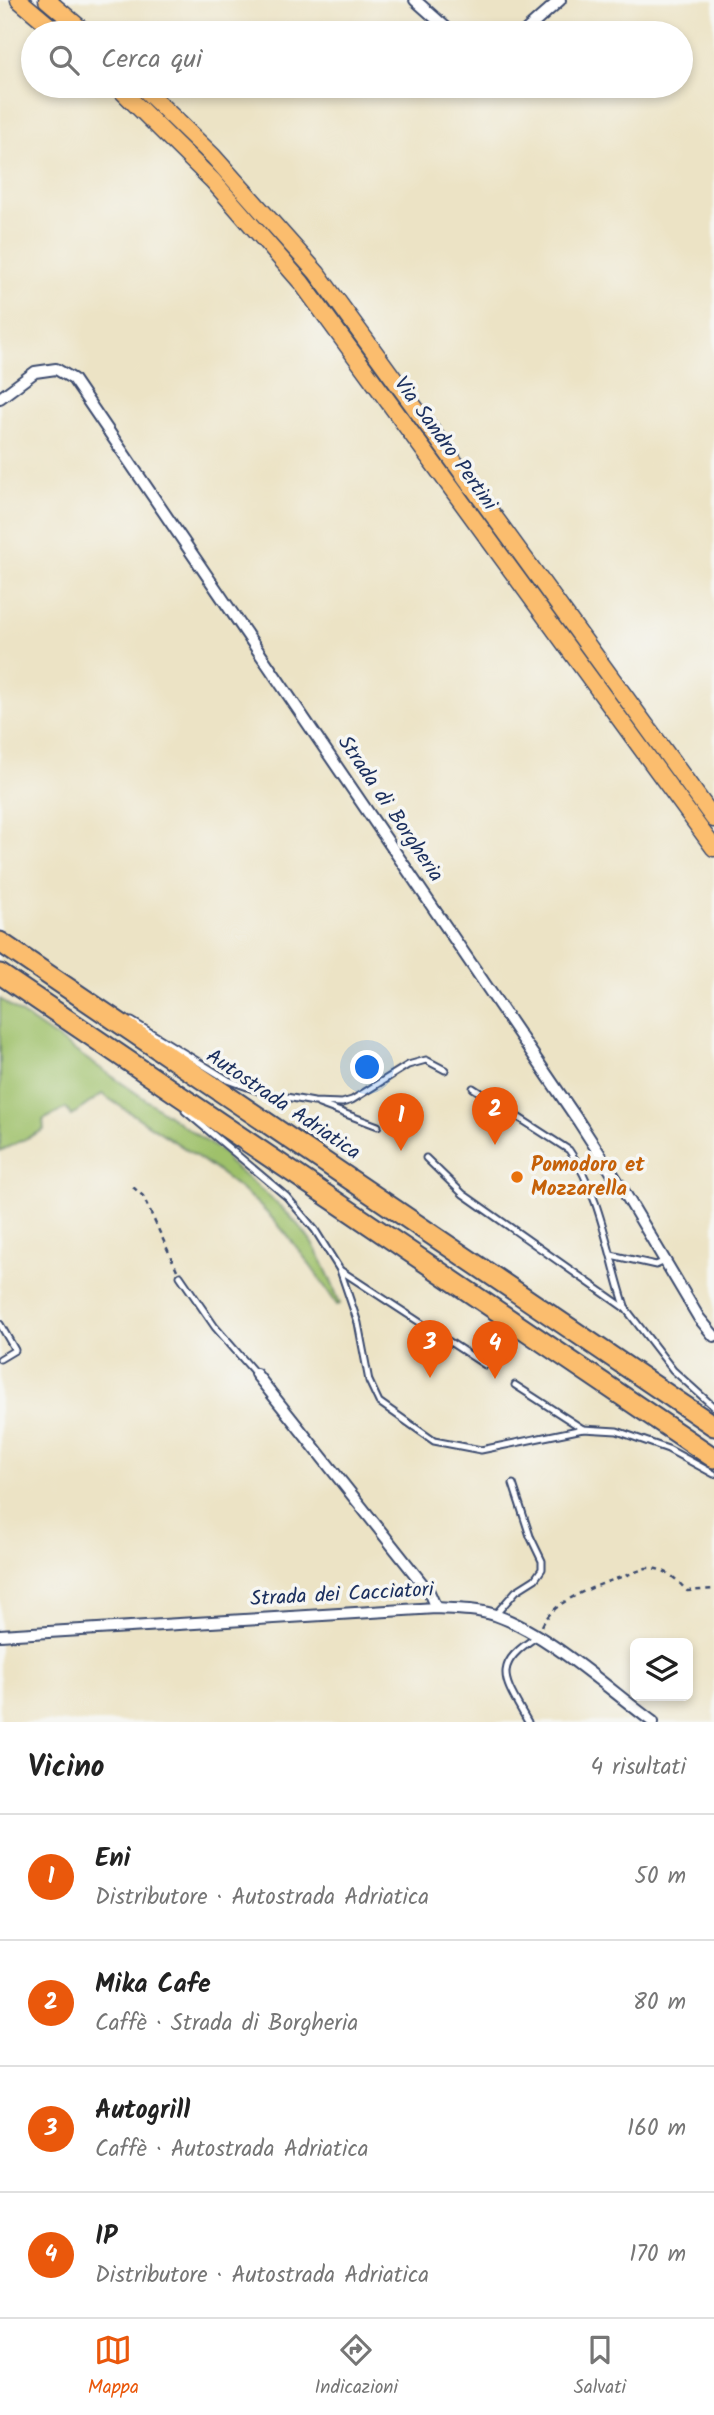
<!DOCTYPE html>
<html lang="it">
<meta charset="utf-8">
<style>
:root{--surface:#fff;--page:#f6f6f6;--text:#222;--muted:#767676;--line:#e0e0e0;--accent:#ea580c}
body{margin:0;font-family:Kalam,sans-serif;background:var(--page);color:var(--text)}
.controls{position:absolute;right:21px;bottom:21px;display:grid;overflow:hidden;border-radius:10px;box-shadow:0 4px 10px #0003}
.controls button{width:63px;height:63px;display:grid;place-items:center;padding:0;border:0;border-bottom:2px solid var(--line);background:var(--surface);color:var(--text);font:35px sans-serif}
.you{position:absolute;left:368px;top:1068px;width:24px;height:24px;margin:-18px;border:5px solid #fff;border-radius:50%;background:#1a73e8;box-shadow:0 0 0 10px #1a73e833}
.badge{display:grid;place-items:center;width:46px;height:46px;border-radius:50%;background:var(--accent);color:#fff;font-size:23px;font-weight:700}
.pin{position:absolute;translate:-50% -58px;filter:drop-shadow(0 2px 4px #0008)}
.pin::after{content:'';position:absolute;top:37px;width:24px;height:21px;background:inherit;clip-path:polygon(0 0,100% 0,50% 100%)}
.list{margin:0;padding:0;list-style:none}
h2{display:flex;justify-content:space-between;align-items:center;height:91px;margin:0;padding:0 28px;font-size:30px}
h2 small{font-size:23px;font-weight:400;color:var(--muted)}
.list li{display:grid;grid-template-columns:46px 1fr auto;gap:21px;align-items:center;box-sizing:border-box;height:126px;padding:0 28px;border-top:2px solid var(--line)}
.list b{display:block;font-size:26px;white-space:nowrap}
.list p{margin:0;font-size:23px;white-space:nowrap;color:var(--muted)}
.list em{font-size:23px;font-style:normal;color:var(--muted)}
.icon{flex:none;width:38px;height:38px;fill:none;stroke:currentColor;stroke-width:2;stroke-linecap:round;stroke-linejoin:round}
.map{position:relative;flex:none;width:714px;height:1722px;overflow:hidden}
.search{position:absolute;background:var(--surface);box-shadow:0 4px 10px #0003;left:21px;right:21px;top:21px;height:77px;display:flex;align-items:center;gap:18px;box-sizing:border-box;padding:0 24px;border-radius:38px;color:var(--muted);font-size:26px}
.sheet{height:595px;background:var(--surface)}
nav{display:flex;justify-content:space-around;align-items:center;box-sizing:border-box;height:98px;border-top:2px solid var(--line);background:var(--surface);font-size:19px;color:var(--muted)}
nav a{display:grid;justify-items:center;gap:4px}
nav .on{color:var(--accent)}
.map>svg:first-child{display:block}
.green{fill:#9fc16a;stroke:#5d7864;stroke-width:2}
.lines{fill:none;stroke-linecap:round;stroke-linejoin:round}
.lane-casing{stroke:#3a4a6d;stroke-width:9}
.street-casing{stroke:#3a4a6d;stroke-width:14}
.primary-casing{stroke:#3a4a6d;stroke-width:19}
.highway-casing{stroke:#3a4a6d;stroke-width:23}
.path{stroke:#3a4a6d;stroke-width:2.5;stroke-dasharray:5 5;stroke-linecap:butt}
.lane{stroke:#fff;stroke-width:5}
.street{stroke:#fff;stroke-width:10}
.primary{stroke:#fbbd6e;stroke-width:16}
.highway{stroke:#fbbd6e;stroke-width:19}
.food-dot{fill:#e8710a;stroke:#f6f6f2;stroke-width:2.5}
.labels{text-anchor:middle;dominant-baseline:central;stroke-width:7;stroke-linejoin:round;paint-order:stroke}
.street-label{font-size:21px;fill:#1b2f5e;stroke:#f6f6f2}
.food-label{font-size:21px;font-weight:bold;fill:#c56008;stroke:#f6f6f2;text-anchor:start}
</style>
<div class="map">
<svg width="714" height="1722" viewBox="0 0 714 1722">
<rect width="100%" height="100%" fill="#f6f6f2"/>
<filter id="ink" filterUnits="userSpaceOnUse"><feTurbulence type="fractalNoise" baseFrequency=".0143" numOctaves="2"/><feDisplacementMap in="SourceGraphic" scale="14" xChannelSelector="R" yChannelSelector="G"/><feConvolveMatrix kernelMatrix="1 2 1 2 8 2 1 2 1" color-interpolation-filters="sRGB"/></filter>
<filter id="wash" filterUnits="userSpaceOnUse"><feTurbulence type="fractalNoise" baseFrequency=".00686" numOctaves="4" result="noise"/><feDisplacementMap in="SourceGraphic" scale="28" xChannelSelector="R" yChannelSelector="G"/><feGaussianBlur stdDeviation="1.57" result="paint"/><feColorMatrix in="noise" values="0 0 0 0 0 0 0 0 0 0 0 0 0 0 0 0 0 1.4 0 .05"/><feComposite in="paint" operator="in"/></filter>
<g filter="url(#wash)">
<rect width="100%" height="100%" fill="#ece3c5"/>
<path class="green" d="M0 999 226 1155 228 1162C256 1186 288 1209 310 1240 323 1260 332 1282 340 1304L337 1305C314 1270 291 1236 261 1207 218 1166 152 1128 102 1094L71 1116 66 1108 43 1120 44 1130 0 1151Z"/>
</g>
<g filter="url(#ink)">
<g class="lines">
<defs>
<g id="lane">
<polyline points="132,1021 228,1080 264,1093 314,1102 342,1103 352,1100 408,1065 426,1060 445,1070"/>
<path d="M473 1088 569 1150C602 1197 608 1256 626 1309"/>
<polyline points="319,1104 378,1126"/>
<polyline points="185,1111 287,1197 315,1230 340,1270 358,1323 369,1381 379,1402 434,1441 481,1450 583,1429 617,1431 668,1449 714,1474"/>
<polyline points="426,1158 463,1194 626,1309 673,1370 714,1407"/>
<polyline points="611,1255 656,1265 665,1261"/>
<polyline points="340,1270 485,1365"/>
<polyline points="180,1276 215,1327 256,1374"/>
<polyline points="0,1324 15,1350 0,1359"/>
<polyline points="515,1385 583,1429"/>
<polyline points="495,1615 516,1591 535,1579 542,1569 542,1561 530,1536 513,1484"/>
<path d="M528 1722C504 1679 490 1666 538 1636"/>
</g>
<g id="street">
<polyline points="415,0 452,33"/>
<polyline points="523,33 560,0"/>
<polyline points="0,398 35,372 56,369 73,379 579,1122 623,1190 699,1318 714,1336"/>
<polyline points="256,1374 429,1592 436,1608"/>
<path d="M0 1635 436 1608C456 1609 476 1609 495 1615 549 1634 607 1688 653 1722"/>
</g>
<g id="primary">
<polyline points="19,0 58,33"/>
<polyline points="47,0 86,33"/>
<polyline points="117,86 213,181 301,282 714,848"/>
<polyline points="141,86 213,156 317,273 714,819"/>
</g>
<g id="highway">
<polyline points="0,942 714,1426"/>
<polyline points="0,974 714,1458"/>
</g>
</defs>
<use href="#lane" class="lane-casing"/>
<use href="#street" class="street-casing"/>
<use href="#primary" class="primary-casing"/>
<use href="#highway" class="highway-casing"/>
<g class="path">
<polyline points="133,1187 143,1196 177,1270"/>
<path d="M542 1626C556 1594 614 1581 646 1568 666 1568 674 1577 687 1591L714 1589"/>
</g>
<use href="#lane" class="lane"/>
<use href="#street" class="street"/>
<use href="#primary" class="primary"/>
<use href="#highway" class="highway"/>
</g>
</g>
<circle class="food-dot" cx="517" cy="1177" r="7"/>
<g class="labels">
<g class="street-label">
<text transform="translate(445 444) rotate(54)">Via Sandro Pertini</text>
<text transform="translate(390 809) rotate(56)">Strada di Borgheria</text>
<text transform="translate(283 1105) rotate(34)">Autostrada Adriatica</text>
<text transform="translate(342 1595) rotate(-3)">Strada dei Cacciatori</text>
</g>
<g class="food-label">
<text x="531" y="1165">Pomodoro et<tspan x="531" dy="24">Mozzarella</tspan></text>
</g>
</g>
</svg>
<div class="controls">
<button><svg class="icon" aria-label="layers" viewBox="0 0 24 24"><path d="M12 4l9 5-9 5-9-5zM3 14l9 5 9-5"/></svg></button>
</div>
<div class="you"></div>
<div class="pin badge" style="left:401px;top:1151px">1</div>
<div class="pin badge" style="left:495px;top:1145px">2</div>
<div class="pin badge" style="left:430px;top:1378px">3</div>
<div class="pin badge" style="left:495px;top:1379px">4</div>
<div class="search"><svg class="icon" aria-label="search" viewBox="0 0 24 24"><circle cx="10" cy="10" r="6"/><path d="M15 15l6 6"/></svg>Cerca qui</div>
</div>
<section class="sheet">
<h2>Vicino<small>4 risultati</small></h2>
<ul class="list">
<li><span class="badge">1</span><div><b>Eni</b><p>Distributore · Autostrada Adriatica</p></div><em>50 m</em></li>
<li><span class="badge">2</span><div><b>Mika Cafe</b><p>Caffè · Strada di Borgheria</p></div><em>80 m</em></li>
<li><span class="badge">3</span><div><b>Autogrill</b><p>Caffè · Autostrada Adriatica</p></div><em>160 m</em></li>
<li><span class="badge">4</span><div><b>IP</b><p>Distributore · Autostrada Adriatica</p></div><em>170 m</em></li>
</ul>
</section>
<nav>
<a class="on"><svg class="icon" aria-label="map" viewBox="0 0 24 24"><path d="M3 6l6-2 6 2 6-2v14l-6 2-6-2-6 2zM9 4v14M15 6v14"/></svg>Mappa</a>
<a><svg class="icon" aria-label="directions" viewBox="0 0 24 24"><path d="M12 3l9 9-9 9-9-9zM9 14v-3h6M13 9l2 2-2 2"/></svg>Indicazioni</a>
<a><svg class="icon" aria-label="saved" viewBox="0 0 24 24"><path d="M7 4h10v16l-5-4-5 4z"/></svg>Salvati</a>
</nav>
